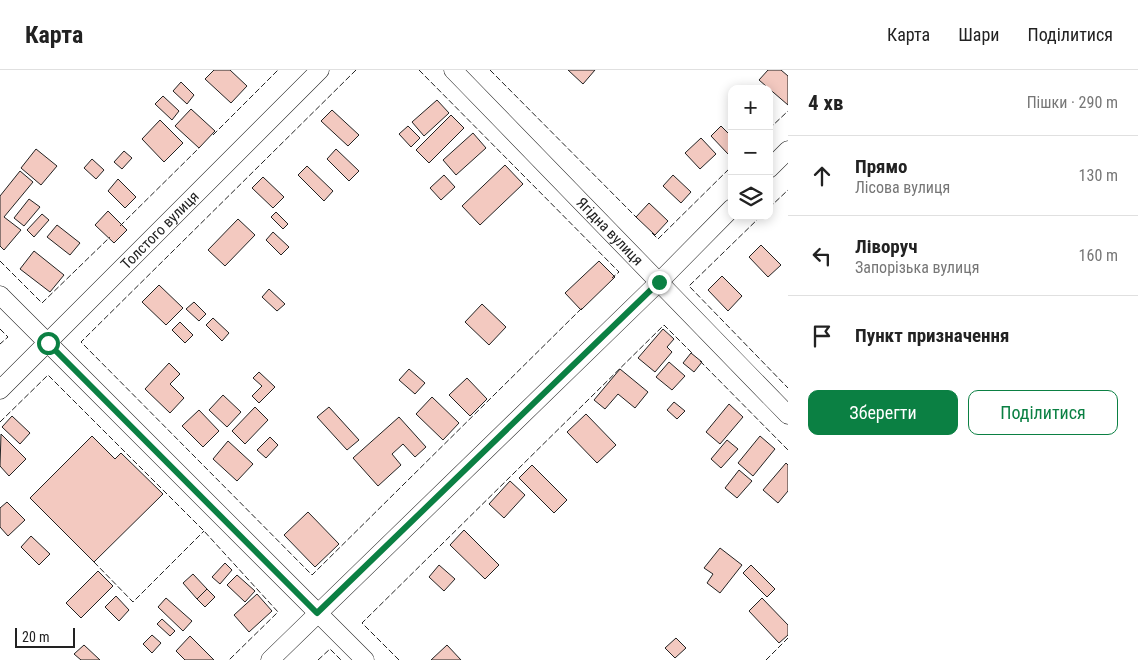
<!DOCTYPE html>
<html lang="uk">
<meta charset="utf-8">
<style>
:root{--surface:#fff;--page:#f6f6f6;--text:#222;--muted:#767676;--line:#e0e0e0;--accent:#0b8043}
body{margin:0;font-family:"Roboto Condensed",sans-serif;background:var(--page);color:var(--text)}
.controls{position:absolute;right:15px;top:15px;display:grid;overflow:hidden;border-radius:10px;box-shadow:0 2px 12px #0003}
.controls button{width:45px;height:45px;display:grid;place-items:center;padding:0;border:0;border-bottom:1px solid var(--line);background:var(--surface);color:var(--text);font:25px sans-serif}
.scale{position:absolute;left:15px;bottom:12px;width:60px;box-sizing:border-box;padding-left:5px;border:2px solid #222;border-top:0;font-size:14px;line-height:18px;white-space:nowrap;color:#222;-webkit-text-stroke:4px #fff;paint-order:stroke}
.stop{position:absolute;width:15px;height:15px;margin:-11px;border:4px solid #0b8043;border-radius:50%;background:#fff}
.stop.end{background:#0b8043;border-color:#fff;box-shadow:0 1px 5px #0008}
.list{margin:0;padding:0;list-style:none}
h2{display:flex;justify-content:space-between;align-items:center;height:65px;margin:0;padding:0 20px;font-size:21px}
h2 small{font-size:16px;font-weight:400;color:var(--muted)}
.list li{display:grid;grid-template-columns:32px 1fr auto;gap:15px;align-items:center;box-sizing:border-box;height:80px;padding:0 20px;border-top:1px solid var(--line)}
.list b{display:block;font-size:19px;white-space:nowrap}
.list p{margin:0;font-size:16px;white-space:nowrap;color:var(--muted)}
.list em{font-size:16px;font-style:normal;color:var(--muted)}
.actions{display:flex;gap:10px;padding:15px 20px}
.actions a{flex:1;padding:11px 0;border:1px solid var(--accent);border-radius:10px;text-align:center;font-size:18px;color:var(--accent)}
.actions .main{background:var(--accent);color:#fff}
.icon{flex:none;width:28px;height:28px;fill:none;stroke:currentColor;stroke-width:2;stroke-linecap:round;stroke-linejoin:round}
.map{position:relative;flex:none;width:788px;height:590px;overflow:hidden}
header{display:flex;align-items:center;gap:30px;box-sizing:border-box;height:70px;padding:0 25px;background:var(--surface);border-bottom:1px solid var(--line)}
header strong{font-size:24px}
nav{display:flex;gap:28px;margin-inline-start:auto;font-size:18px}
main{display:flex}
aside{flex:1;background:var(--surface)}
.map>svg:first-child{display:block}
.building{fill:#f3c9c0;stroke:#222}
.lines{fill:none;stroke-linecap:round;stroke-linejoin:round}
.minor-casing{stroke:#222;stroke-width:19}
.minor{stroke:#fff;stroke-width:18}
.fence{stroke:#222;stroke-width:1;stroke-dasharray:6 2.5;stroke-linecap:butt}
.route{stroke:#0b8043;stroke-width:6}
.labels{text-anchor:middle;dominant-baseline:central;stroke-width:4;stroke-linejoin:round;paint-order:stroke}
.street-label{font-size:15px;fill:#222;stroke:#fff}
</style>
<header>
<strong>Карта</strong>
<nav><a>Карта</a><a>Шари</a><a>Поділитися</a></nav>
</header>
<main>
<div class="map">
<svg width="788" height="590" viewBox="0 0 788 590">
<rect width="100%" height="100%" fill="#fff"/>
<g class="building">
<polygon points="214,0 230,0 247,16 231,33 205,9"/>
<polygon points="568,0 595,0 583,14"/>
<polygon points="768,0 781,0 788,6 788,35 759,10"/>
<polygon points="181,12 194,25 187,34 173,21"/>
<polygon points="163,26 179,41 172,50 155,34"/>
<polygon points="437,30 449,43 424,66 412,52"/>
<polygon points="191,39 215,61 199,78 175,56"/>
<polygon points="332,40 359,65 348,76 321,51"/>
<polygon points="451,45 464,58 429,93 416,80"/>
<polygon points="160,50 183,73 164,92 142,69"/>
<polygon points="408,56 420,68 411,77 399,64"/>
<polygon points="721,56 732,67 732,80 728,84 711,66"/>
<polygon points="473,63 486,78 456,105 443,90"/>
<polygon points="701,68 716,84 700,99 685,83"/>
<polygon points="36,79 57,96 41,115 21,98"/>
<polygon points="336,79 359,101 349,111 327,89"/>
<polygon points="124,81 132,88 122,99 114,92"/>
<polygon points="92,89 104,100 96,109 84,98"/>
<polygon points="505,95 523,114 480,155 462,136"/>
<polygon points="307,96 333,121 324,131 298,105"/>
<polygon points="20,101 33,112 4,147 21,160 4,180 0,176 0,126"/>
<polygon points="444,105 455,117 441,130 430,118"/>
<polygon points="673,105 691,122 681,133 663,116"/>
<polygon points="263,107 284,127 273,138 252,118"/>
<polygon points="118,109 136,127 125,138 108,121"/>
<polygon points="29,129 40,137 24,156 14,148"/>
<polygon points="649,133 668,151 655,165 636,147"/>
<polygon points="108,141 127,160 114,173 95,155"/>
<polygon points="276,142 288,154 283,159 271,147"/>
<polygon points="42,144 49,150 34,167 27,160"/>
<polygon points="238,149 255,165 225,196 208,180"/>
<polygon points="57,155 80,173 70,185 47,167"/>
<polygon points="273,162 289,177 281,185 266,170"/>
<polygon points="761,175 781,195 768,207 749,187"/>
<polygon points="34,181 64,205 50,222 20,199"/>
<polygon points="599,191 615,207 581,240 565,223"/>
<polygon points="722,206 742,226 728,241 708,220"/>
<polygon points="159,215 183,238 166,255 142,232"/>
<polygon points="269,219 285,234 277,241 262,227"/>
<polygon points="194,232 206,244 199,251 186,239"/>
<polygon points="482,234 506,257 489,275 465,252"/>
<polygon points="213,248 229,263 222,271 206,255"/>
<polygon points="180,252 193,265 185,273 172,260"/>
<polygon points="663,259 674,269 667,277 672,282 655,302 638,288"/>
<polygon points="691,283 702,292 694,302 683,293"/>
<polygon points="669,292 685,306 672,320 656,307"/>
<polygon points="169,293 180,304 170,314 184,328 170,343 145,319"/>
<polygon points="409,299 425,313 415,324 399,310"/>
<polygon points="620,299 648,322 635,338 618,324 605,339 594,330"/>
<polygon points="259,302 275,317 259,333 252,326 262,316 253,308"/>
<polygon points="467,308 487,329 470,346 449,325"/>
<polygon points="223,325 241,342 227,357 209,340"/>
<polygon points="432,327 459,353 443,370 416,344"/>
<polygon points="674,332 685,341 677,349 667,340"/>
<polygon points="729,334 743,347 720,374 706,362"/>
<polygon points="255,337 268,350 245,374 232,361"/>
<polygon points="329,337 359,370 347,380 317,347"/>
<polygon points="199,340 219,361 203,377 182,356"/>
<polygon points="586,344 616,375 597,393 567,362"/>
<polygon points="12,346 30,363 20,374 2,357"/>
<polygon points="399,347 426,377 415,387 403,374 392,384 401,395 378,416 353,388"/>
<polygon points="1,364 26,389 9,406 0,396"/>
<polygon points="92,366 115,389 121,383 163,424 94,492 30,428"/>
<polygon points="760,366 775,379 753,406 738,393"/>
<polygon points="270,367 278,375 266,388 257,380"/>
<polygon points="727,370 738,379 721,398 711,389"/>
<polygon points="228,371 253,394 237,411 213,389"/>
<polygon points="786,393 788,395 788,421 778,433 763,420"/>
<polygon points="532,395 567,430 554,443 519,408"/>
<polygon points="739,400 752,411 737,428 725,418"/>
<polygon points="510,411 525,425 504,448 489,434"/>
<polygon points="7,432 25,450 8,466 0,457 0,438"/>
<polygon points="308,442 339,474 315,497 284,465"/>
<polygon points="464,460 499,495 485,509 450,475"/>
<polygon points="31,466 50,484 39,495 21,477"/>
<polygon points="720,478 742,495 720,523 707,513 713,504 704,498"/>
<polygon points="225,493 232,500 220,514 212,507"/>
<polygon points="439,495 455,509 444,521 429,507"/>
<polygon points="751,495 775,519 767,527 743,503"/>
<polygon points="98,501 113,516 81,548 66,533"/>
<polygon points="193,504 207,519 197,529 183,513"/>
<polygon points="237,505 255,521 245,532 227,515"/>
<polygon points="207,519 215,527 205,537 197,529"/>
<polygon points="257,524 272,541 249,562 234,545"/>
<polygon points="116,526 129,540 119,551 105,537"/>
<polygon points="166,528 192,551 183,561 158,537"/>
<polygon points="762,528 788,555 788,565 779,573 749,541"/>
<polygon points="162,549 175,561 170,566 157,554"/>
<polygon points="152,565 161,573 152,583 143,574"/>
<polygon points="190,566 214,590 185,590 176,581"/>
<polygon points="676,568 686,578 675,588 665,578"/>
<polygon points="84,575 100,590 81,590 74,584"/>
<polygon points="447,575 461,590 431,590"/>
</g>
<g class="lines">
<defs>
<g id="minor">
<path id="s1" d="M453 0 788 345"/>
<polyline points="769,99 788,80"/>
<polyline points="0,225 365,590"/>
<path id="s2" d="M0 320 320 0"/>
<polyline points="270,590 659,212 732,138"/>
</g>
</defs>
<use href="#minor" class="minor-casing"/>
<use href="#minor" class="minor"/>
<g class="fence">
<polyline points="356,0 81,272 312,505 582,238"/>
<polyline points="419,0 619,202 612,208"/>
<polyline points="490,0 638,149"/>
<polyline points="769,59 788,41"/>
<polyline points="213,65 278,0"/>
<polyline points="769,138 788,120"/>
<polyline points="761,146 689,216 788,318"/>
<polyline points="120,156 200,77"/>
<polyline points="652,163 658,169 732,96"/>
<polyline points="0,191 42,233 110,167"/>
<polyline points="0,259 8,267 0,274"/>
<polyline points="700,291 788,380"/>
<polyline points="0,352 48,305 204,461 278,542 229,590"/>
<polyline points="94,492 133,532 204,461"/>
<polyline points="318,590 330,579 341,590"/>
<polyline points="399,590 362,553 664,255 693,284"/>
<polyline points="766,590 788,568"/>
</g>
</g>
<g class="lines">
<polyline class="route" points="48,273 317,543 659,212"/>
</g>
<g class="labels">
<g class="street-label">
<text stroke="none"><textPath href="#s2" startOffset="226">Толстого вулиця</textPath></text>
<text stroke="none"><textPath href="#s1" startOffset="225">Ягідна вулиця</textPath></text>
</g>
</g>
</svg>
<div class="controls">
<button>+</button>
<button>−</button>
<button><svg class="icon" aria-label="layers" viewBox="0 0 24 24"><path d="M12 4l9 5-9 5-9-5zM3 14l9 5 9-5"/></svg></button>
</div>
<div class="scale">20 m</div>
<div class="stop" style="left:48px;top:273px"></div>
<div class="stop end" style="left:659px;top:212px"></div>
</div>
<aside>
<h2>4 хв<small>Пішки · 290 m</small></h2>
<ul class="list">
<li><svg class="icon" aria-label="ahead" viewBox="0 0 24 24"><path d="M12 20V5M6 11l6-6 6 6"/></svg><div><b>Прямо</b><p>Лісова вулиця</p></div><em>130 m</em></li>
<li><svg class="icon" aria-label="left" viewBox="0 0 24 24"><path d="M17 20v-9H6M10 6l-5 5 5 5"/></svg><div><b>Ліворуч</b><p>Запорізька вулиця</p></div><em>160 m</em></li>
<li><svg class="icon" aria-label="arrive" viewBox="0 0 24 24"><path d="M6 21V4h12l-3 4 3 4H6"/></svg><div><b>Пункт призначення</b></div></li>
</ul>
<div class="actions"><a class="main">Зберегти</a><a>Поділитися</a></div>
</aside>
</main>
